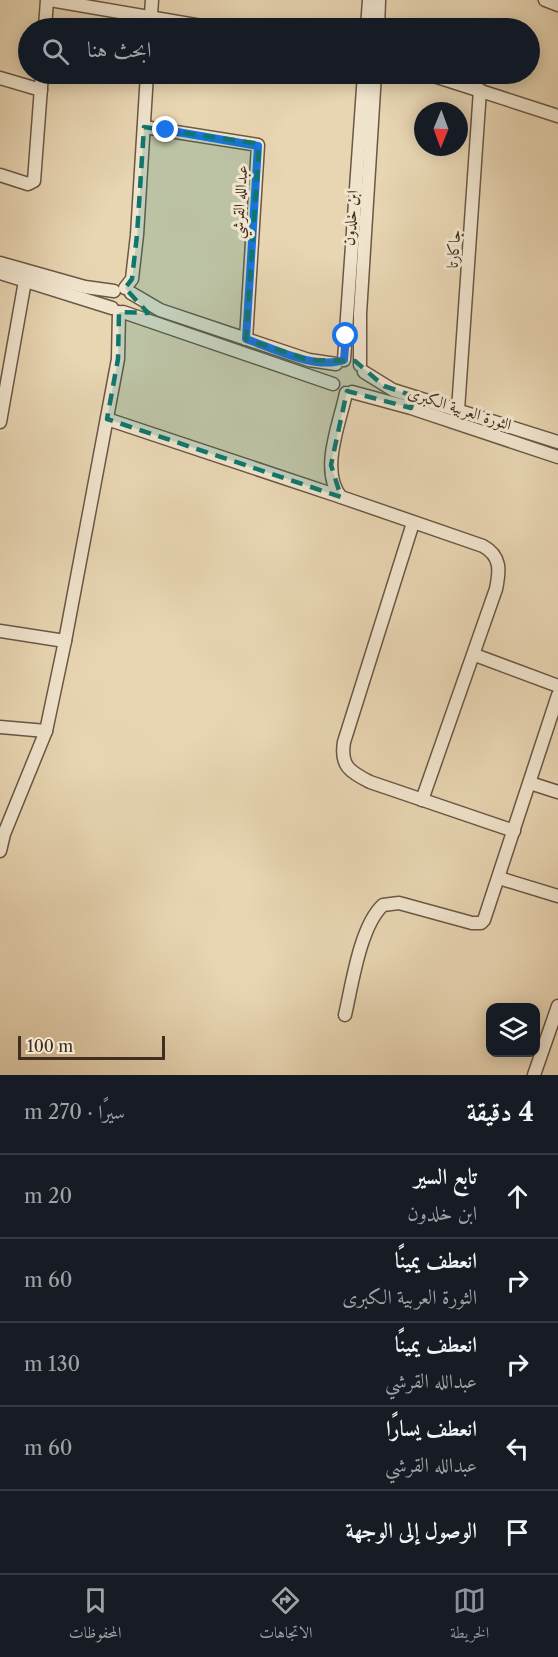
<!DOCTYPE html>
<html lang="ar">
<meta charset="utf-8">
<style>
:root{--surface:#171b24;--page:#242831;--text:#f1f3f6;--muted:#9ea1a6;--line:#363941;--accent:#8c9099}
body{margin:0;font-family:"Libre Caslon Text",Amiri,serif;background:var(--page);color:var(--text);direction:rtl}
.controls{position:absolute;right:18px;bottom:18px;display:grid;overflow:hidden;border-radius:12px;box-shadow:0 3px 15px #0003}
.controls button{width:54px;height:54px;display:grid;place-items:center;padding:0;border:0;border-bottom:2px solid var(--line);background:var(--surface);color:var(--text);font:30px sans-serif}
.compass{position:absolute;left:414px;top:102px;width:54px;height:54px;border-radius:50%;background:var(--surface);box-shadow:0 3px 15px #0003;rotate:181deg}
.scale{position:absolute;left:18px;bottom:15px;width:147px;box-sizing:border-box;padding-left:6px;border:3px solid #412d20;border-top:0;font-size:16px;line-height:21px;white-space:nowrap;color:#412d20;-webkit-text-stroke:4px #f0e4cd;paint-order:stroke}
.stop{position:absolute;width:18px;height:18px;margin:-14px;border:4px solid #1a73e8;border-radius:50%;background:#fff}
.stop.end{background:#1a73e8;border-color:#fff;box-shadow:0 2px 6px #0008}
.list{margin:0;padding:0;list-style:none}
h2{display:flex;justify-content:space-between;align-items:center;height:78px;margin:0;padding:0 24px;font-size:26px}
h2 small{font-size:20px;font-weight:400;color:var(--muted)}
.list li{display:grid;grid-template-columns:39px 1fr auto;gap:18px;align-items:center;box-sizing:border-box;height:84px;padding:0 24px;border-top:2px solid var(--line)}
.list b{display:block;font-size:22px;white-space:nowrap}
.list p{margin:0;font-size:20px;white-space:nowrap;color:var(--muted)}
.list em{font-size:20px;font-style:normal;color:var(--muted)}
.icon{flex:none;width:33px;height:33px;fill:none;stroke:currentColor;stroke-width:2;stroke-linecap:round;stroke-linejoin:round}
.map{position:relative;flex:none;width:558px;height:1075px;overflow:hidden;direction:ltr}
.search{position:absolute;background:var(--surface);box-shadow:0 3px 15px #0003;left:18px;right:18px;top:18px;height:66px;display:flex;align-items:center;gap:15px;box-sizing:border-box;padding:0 21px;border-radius:33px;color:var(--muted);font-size:22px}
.sheet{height:498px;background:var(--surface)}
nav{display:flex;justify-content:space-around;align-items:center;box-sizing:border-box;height:84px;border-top:2px solid var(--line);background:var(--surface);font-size:16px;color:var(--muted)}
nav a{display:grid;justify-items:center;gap:3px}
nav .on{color:var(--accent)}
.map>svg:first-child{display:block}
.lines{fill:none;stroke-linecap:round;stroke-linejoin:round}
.minor-casing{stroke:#6b5744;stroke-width:15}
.minor{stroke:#f0e4cd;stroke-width:12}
.route{stroke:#1a73e8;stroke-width:8}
.marked{fill:#0f766e;fill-opacity:0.2;stroke:#0f766e;stroke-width:4.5;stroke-dasharray:12 8;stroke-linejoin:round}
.labels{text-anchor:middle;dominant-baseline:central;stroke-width:6;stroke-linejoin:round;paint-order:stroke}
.street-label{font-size:16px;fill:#412d20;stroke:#f0e4cd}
</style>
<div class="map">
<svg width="558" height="1075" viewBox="0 0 558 1075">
<rect width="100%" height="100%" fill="#e8d5b2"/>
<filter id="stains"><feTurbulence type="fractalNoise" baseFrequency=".00333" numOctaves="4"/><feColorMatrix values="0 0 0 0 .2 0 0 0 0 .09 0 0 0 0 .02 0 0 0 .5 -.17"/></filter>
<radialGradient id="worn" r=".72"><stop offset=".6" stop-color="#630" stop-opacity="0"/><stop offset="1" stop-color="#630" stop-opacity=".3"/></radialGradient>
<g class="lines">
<defs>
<g id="minor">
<polyline points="50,0 213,28"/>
<polyline points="545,0 558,5"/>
<polyline points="45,28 47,0"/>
<polyline points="150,28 152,0"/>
<polyline points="367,28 369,0"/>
<polyline points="378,28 379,0"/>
<polyline points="428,74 558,116"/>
<polyline points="0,78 41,90"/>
<polyline points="144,127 258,145 246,339"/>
<polyline points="0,175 28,184 34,181 42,74"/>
<polyline points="0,263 85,287 114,291"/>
<polyline points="0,273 112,308"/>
<polyline points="125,288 132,279 137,235 147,74"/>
<polyline points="131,293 160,310 309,360 336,364"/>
<polyline points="123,312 333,384"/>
<polyline points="344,360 364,74"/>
<polyline points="360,365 360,314 375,74"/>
<polyline points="364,372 393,390 558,442"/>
<polyline points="352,392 411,408 558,457"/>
<path d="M346 393C340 423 319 471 341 497L483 546C501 556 500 570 496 589L422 800"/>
<polyline points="458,410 480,90"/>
<polyline points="107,419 341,497"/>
<polyline points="0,422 25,281"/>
<path d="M413 523 344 742C340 766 350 772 370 782L514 831"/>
<polyline points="0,631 65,641"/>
<polyline points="475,655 558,686"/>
<polyline points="0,727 46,731"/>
<polyline points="530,783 558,792"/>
<polyline points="0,851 4,834 46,731 65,641 118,359 119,312"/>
<polyline points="499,878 558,896"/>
<path d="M345 1015C352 985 360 926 383 905L399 903 472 923H481L484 920 558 695"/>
<polyline points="534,1075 558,1006"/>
</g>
</defs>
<use href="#minor" class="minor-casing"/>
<use href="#minor" class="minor"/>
</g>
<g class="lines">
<path class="route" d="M166 130 258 146 246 339C275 349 315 370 344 360L346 336"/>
</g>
<path class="marked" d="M144 127 254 143 259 149 246 339 309 360 355 361 384 386 414 396 411 408 347 391 331 465 341 497 107 419 118 359 119 312 148 313 125 288 132 279 137 235Z"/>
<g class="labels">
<g class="street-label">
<text transform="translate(239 202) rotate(-86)">عبدالله القرشي</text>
<text transform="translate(350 218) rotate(-86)">ابن خلدون</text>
<text transform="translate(453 249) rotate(-86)">جاكارتا</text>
<text transform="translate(460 408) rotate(18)">الثورة العربية الكبرى</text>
</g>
</g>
<rect width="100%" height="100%" filter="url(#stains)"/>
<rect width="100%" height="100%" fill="url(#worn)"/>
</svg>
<div class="controls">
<button><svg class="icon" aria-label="layers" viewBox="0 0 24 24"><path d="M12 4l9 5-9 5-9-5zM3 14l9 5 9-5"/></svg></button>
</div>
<svg class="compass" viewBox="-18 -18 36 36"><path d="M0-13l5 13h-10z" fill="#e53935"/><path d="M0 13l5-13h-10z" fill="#9ea1a6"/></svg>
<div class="scale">100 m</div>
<div class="stop" style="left:346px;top:336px"></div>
<div class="stop end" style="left:166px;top:130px"></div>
<div class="search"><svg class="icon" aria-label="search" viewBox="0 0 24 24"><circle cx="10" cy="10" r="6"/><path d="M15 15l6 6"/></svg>ابحث هنا</div>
</div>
<section class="sheet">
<h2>4 دقيقة<small>سيرًا · 270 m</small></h2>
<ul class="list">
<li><svg class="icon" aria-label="ahead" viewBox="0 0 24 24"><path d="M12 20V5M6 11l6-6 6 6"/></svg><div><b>تابع السير</b><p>ابن خلدون</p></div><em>20 m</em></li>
<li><svg class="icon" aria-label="right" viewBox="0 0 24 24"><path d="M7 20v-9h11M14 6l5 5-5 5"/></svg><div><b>انعطف يمينًا</b><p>الثورة العربية الكبرى</p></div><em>60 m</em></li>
<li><svg class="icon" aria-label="right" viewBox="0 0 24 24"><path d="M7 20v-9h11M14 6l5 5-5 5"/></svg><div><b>انعطف يمينًا</b><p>عبدالله القرشي</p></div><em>130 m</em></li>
<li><svg class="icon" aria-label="left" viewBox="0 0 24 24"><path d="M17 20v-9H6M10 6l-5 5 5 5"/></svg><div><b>انعطف يسارًا</b><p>عبدالله القرشي</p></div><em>60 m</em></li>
<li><svg class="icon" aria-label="arrive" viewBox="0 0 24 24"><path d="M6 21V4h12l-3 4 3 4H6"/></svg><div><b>الوصول إلى الوجهة</b></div></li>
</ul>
</section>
<nav>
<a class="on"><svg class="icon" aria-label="map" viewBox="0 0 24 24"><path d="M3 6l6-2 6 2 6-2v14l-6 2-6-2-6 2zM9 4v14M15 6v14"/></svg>الخريطة</a>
<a><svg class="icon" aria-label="directions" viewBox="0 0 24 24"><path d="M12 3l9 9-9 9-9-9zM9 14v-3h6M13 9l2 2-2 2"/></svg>الاتجاهات</a>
<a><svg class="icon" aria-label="saved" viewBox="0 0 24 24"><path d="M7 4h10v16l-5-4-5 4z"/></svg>المحفوظات</a>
</nav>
